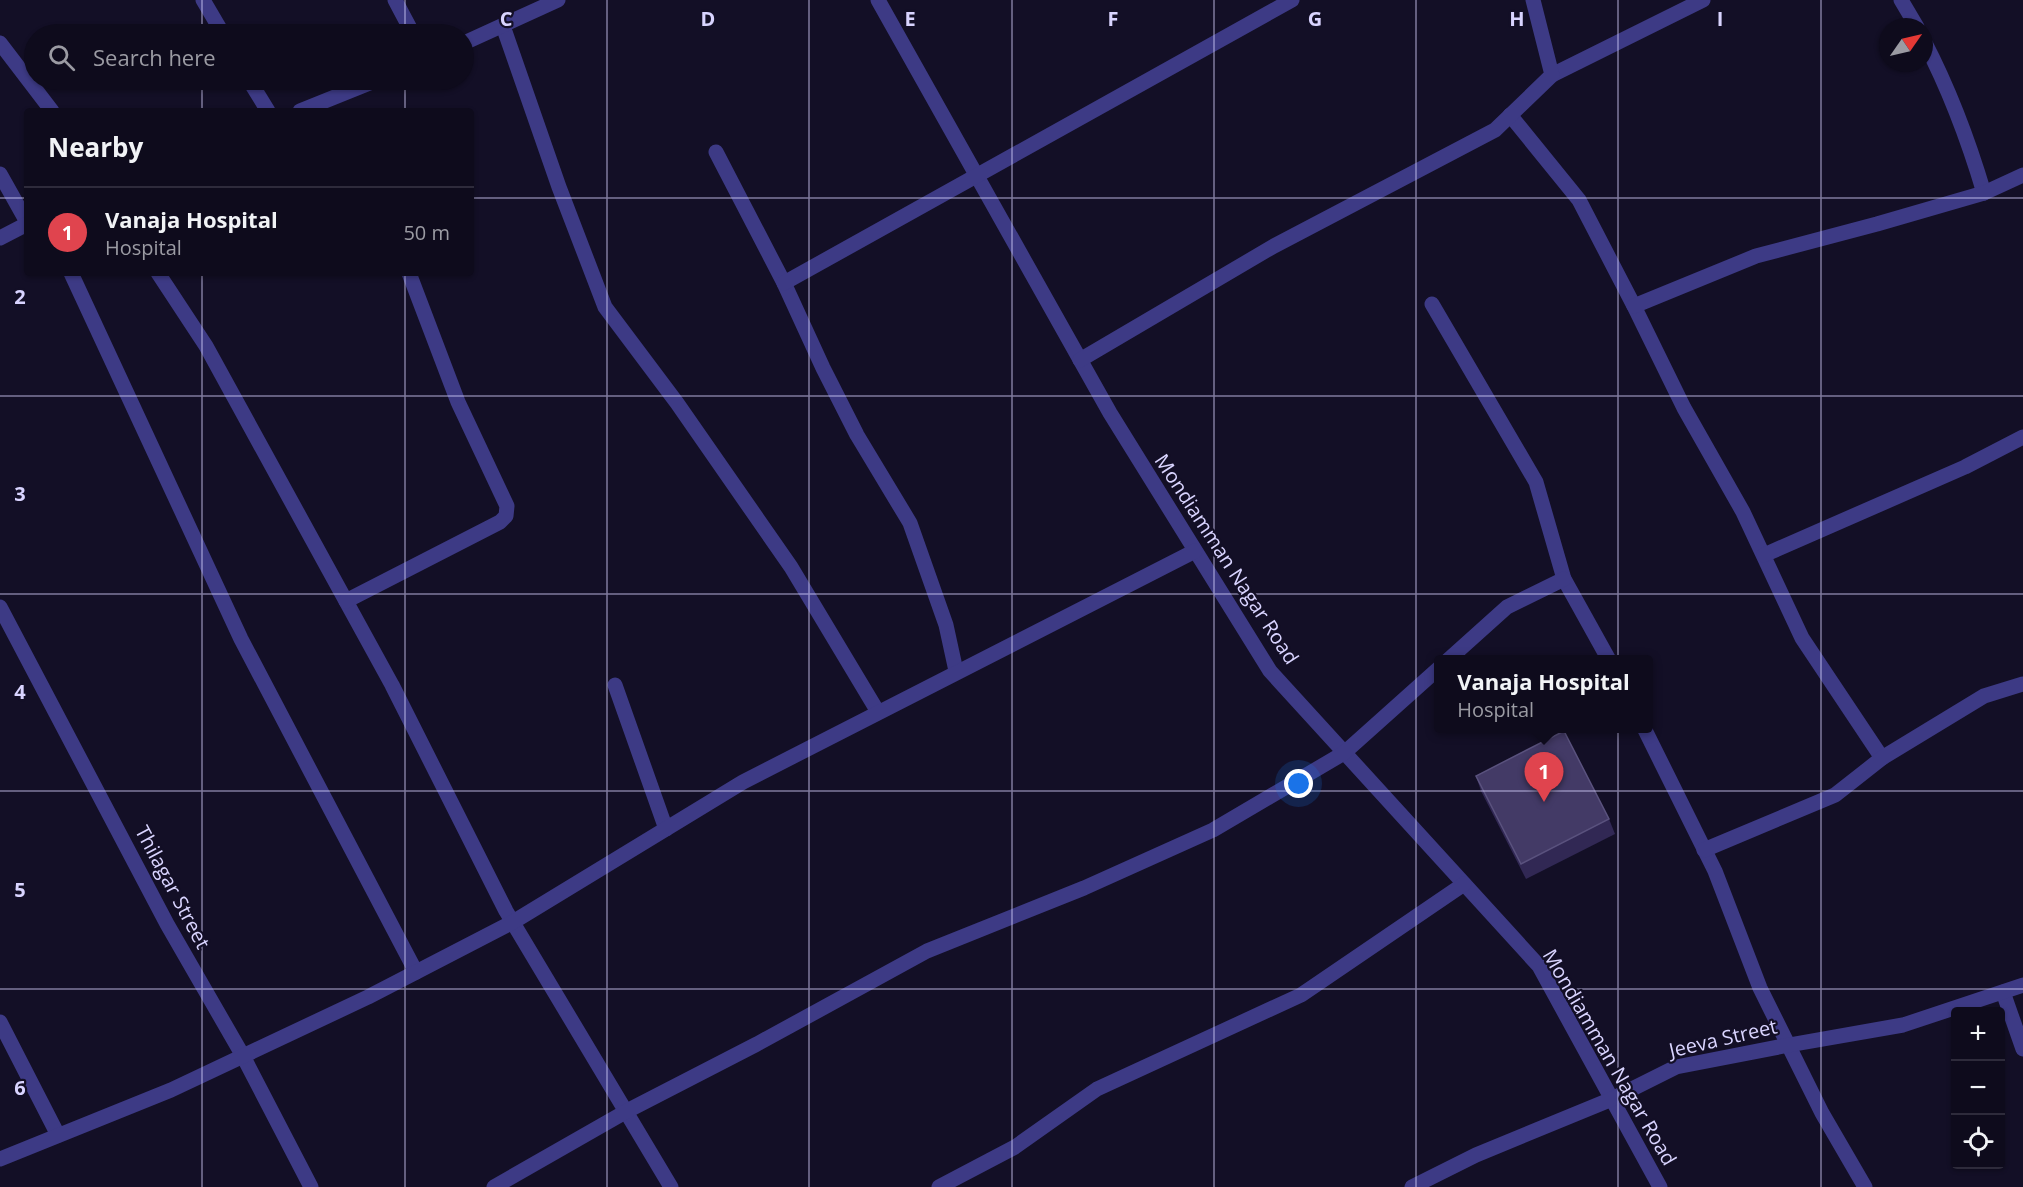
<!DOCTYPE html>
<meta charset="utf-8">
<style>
:root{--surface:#0e0b1c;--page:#171425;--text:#f1f3f6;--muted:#9b9ba3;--line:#2e2b3b;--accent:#0b8043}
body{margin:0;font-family:"Open Sans",sans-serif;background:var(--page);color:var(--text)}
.controls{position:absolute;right:18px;bottom:18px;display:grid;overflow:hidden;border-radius:6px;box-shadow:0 2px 4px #0004}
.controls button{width:54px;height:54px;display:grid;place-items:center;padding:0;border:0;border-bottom:2px solid var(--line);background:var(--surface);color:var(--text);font:30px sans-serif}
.compass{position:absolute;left:1879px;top:18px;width:54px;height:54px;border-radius:50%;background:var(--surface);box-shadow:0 2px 4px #0004;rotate:56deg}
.you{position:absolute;left:1299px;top:784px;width:21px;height:21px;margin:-15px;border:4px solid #fff;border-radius:50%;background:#1a73e8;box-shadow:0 0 0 9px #1a73e833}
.badge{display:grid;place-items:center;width:39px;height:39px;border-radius:50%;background:var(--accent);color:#fff;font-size:20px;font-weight:700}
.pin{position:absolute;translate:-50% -50px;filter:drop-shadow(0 2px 3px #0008)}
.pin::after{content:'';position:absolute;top:32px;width:21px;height:18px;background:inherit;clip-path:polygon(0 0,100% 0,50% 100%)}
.popup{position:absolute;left:1434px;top:655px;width:219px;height:78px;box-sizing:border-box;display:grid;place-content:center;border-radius:6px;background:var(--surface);filter:drop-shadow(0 2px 4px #0005);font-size:20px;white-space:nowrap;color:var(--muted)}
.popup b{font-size:22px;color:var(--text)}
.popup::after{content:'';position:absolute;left:50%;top:100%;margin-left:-12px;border:12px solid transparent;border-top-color:var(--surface)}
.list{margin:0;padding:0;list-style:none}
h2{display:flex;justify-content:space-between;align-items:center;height:78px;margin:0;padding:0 24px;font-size:26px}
h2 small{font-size:20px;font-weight:400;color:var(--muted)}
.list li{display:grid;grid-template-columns:39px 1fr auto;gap:18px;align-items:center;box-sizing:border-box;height:90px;padding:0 24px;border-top:2px solid var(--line)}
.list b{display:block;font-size:22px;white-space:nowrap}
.list p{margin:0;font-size:20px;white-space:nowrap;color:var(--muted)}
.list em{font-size:20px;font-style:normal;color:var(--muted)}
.icon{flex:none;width:33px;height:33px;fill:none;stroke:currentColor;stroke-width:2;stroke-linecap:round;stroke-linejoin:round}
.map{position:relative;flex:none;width:2023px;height:1187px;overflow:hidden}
.search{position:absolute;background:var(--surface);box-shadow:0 2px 4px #0004;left:24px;top:24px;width:450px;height:66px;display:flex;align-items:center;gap:15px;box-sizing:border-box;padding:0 21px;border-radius:33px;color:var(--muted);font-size:22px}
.panel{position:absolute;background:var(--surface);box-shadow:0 2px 4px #0004;left:24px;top:108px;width:450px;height:168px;border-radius:6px}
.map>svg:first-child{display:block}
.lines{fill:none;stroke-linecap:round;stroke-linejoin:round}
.minor{stroke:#3d3a85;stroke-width:15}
.wall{fill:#312854}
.building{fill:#433a66;stroke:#5a527e;stroke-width:1.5}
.grid{fill:none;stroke:#d9d4ff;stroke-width:1.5;stroke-opacity:0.55}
.labels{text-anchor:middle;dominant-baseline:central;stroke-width:4.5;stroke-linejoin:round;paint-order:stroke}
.street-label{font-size:20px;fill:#d9d4ff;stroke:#130f26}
.grid-label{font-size:20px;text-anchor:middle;font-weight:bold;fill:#d9d4ff;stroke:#130f26;stroke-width:4.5;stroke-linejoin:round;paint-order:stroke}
</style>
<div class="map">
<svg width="2023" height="1187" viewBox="0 0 2023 1187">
<rect width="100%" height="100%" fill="#130f26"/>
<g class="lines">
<g class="minor">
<polyline points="203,0 223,34"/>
<polyline points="395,0 413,34"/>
<polyline points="878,0 1110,413 1270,671 1539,966 1660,1187"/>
<polyline points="1901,0 1917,27"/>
<polyline points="503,26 559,187 605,307 677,403 791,567 878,712"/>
<path d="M1924 41C1950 91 1968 139 1984 193"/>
<polyline points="0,43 52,111"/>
<polyline points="464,43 558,0"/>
<polyline points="1552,75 1703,0"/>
<polyline points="249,80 268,111"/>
<polyline points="300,111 377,80"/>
<polyline points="1510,115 1579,200 1634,306 1684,408 1743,512 1802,638 1882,758"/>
<polyline points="716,152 784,283 823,368 857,435 910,523 946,625 956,671"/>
<polyline points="0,174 27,222"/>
<polyline points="0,238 27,224"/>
<polyline points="71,273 241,639 416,972"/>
<polyline points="158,273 206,346 392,685 506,911 671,1187"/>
<polyline points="784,283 1292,0"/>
<polyline points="1432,304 1536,482 1564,579 1609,660"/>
<polyline points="1634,306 1756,256 1877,224 1984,193 2023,175"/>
<polyline points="1080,360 1274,246 1495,130 1552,75 1533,0"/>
<polyline points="1764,555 1965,467 2023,437"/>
<polyline points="346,601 500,522 506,516 507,506 458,402 409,273"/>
<polyline points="0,607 167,924 243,1056 311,1187"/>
<polyline points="1448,660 1507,607 1564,579"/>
<polyline points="615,685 666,829"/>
<polyline points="1644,728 1715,871 1760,988 1822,1113 1865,1187"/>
<polyline points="1704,850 1835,795 1882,758 1984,696 2023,684"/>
<polyline points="2003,992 2023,1049"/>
<polyline points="0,1022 58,1135"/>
<polyline points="0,1159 171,1090 368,997 513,922 743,782 1195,551"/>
<polyline points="494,1187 627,1111 757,1044 927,951 1084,888 1213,830 1344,753 1439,668"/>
<polyline points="939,1187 1015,1147 1097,1089 1301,995 1464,884"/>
<polyline points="1412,1187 1476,1155 1612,1099 1676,1067 1789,1045 1903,1025 2023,985"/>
</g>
</g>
<polygon class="wall" points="1476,776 1609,819 1615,834 1526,879 1481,791"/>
<polygon class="building" points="1564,731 1609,819 1521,864 1476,776"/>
<path class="grid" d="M202 0V34M405 0V34M607 0V1187M809 0V1187M1012 0V1187M1214 0V1187M1416 0V1187M1618 0V1187M1821 0V1187M202 80V111M405 80V111M0 198H27M471 198H2023M202 273V1187M405 273V1187M0 396H2023M0 594H2023M0 791H2023M0 989H2023"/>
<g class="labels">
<g class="street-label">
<text transform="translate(1227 559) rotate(57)">Mondiamman Nagar Road</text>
<text transform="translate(173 887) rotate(62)">Thilagar Street</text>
<text transform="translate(1723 1038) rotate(-13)">Jeeva Street</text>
<text transform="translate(1610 1057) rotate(60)">Mondiamman Nagar Road</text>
</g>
</g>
<g class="grid-label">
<text x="506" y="26">C</text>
<text x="708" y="26">D</text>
<text x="910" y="26">E</text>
<text x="1113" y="26">F</text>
<text x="1315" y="26">G</text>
<text x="1517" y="26">H</text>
<text x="1720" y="26">I</text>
<text x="20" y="304">2</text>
<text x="20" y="501">3</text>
<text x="20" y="699">4</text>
<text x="20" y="897">5</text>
<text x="20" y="1095">6</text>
</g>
</svg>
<div class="controls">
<button>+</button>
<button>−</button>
<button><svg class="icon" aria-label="locate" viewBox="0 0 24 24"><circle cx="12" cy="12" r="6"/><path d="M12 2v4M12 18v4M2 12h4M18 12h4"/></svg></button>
</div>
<svg class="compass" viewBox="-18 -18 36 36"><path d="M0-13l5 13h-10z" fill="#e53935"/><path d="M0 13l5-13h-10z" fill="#9b9ba3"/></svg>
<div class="you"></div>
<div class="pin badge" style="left:1544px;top:802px;background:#e0444e">1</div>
<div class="popup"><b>Vanaja Hospital</b>Hospital</div>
<div class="search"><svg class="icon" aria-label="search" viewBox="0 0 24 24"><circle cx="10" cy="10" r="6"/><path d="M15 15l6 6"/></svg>Search here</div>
<section class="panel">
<h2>Nearby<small></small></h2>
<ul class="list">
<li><span class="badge" style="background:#e0444e">1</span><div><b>Vanaja Hospital</b><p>Hospital</p></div><em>50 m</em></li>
</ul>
</section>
</div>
